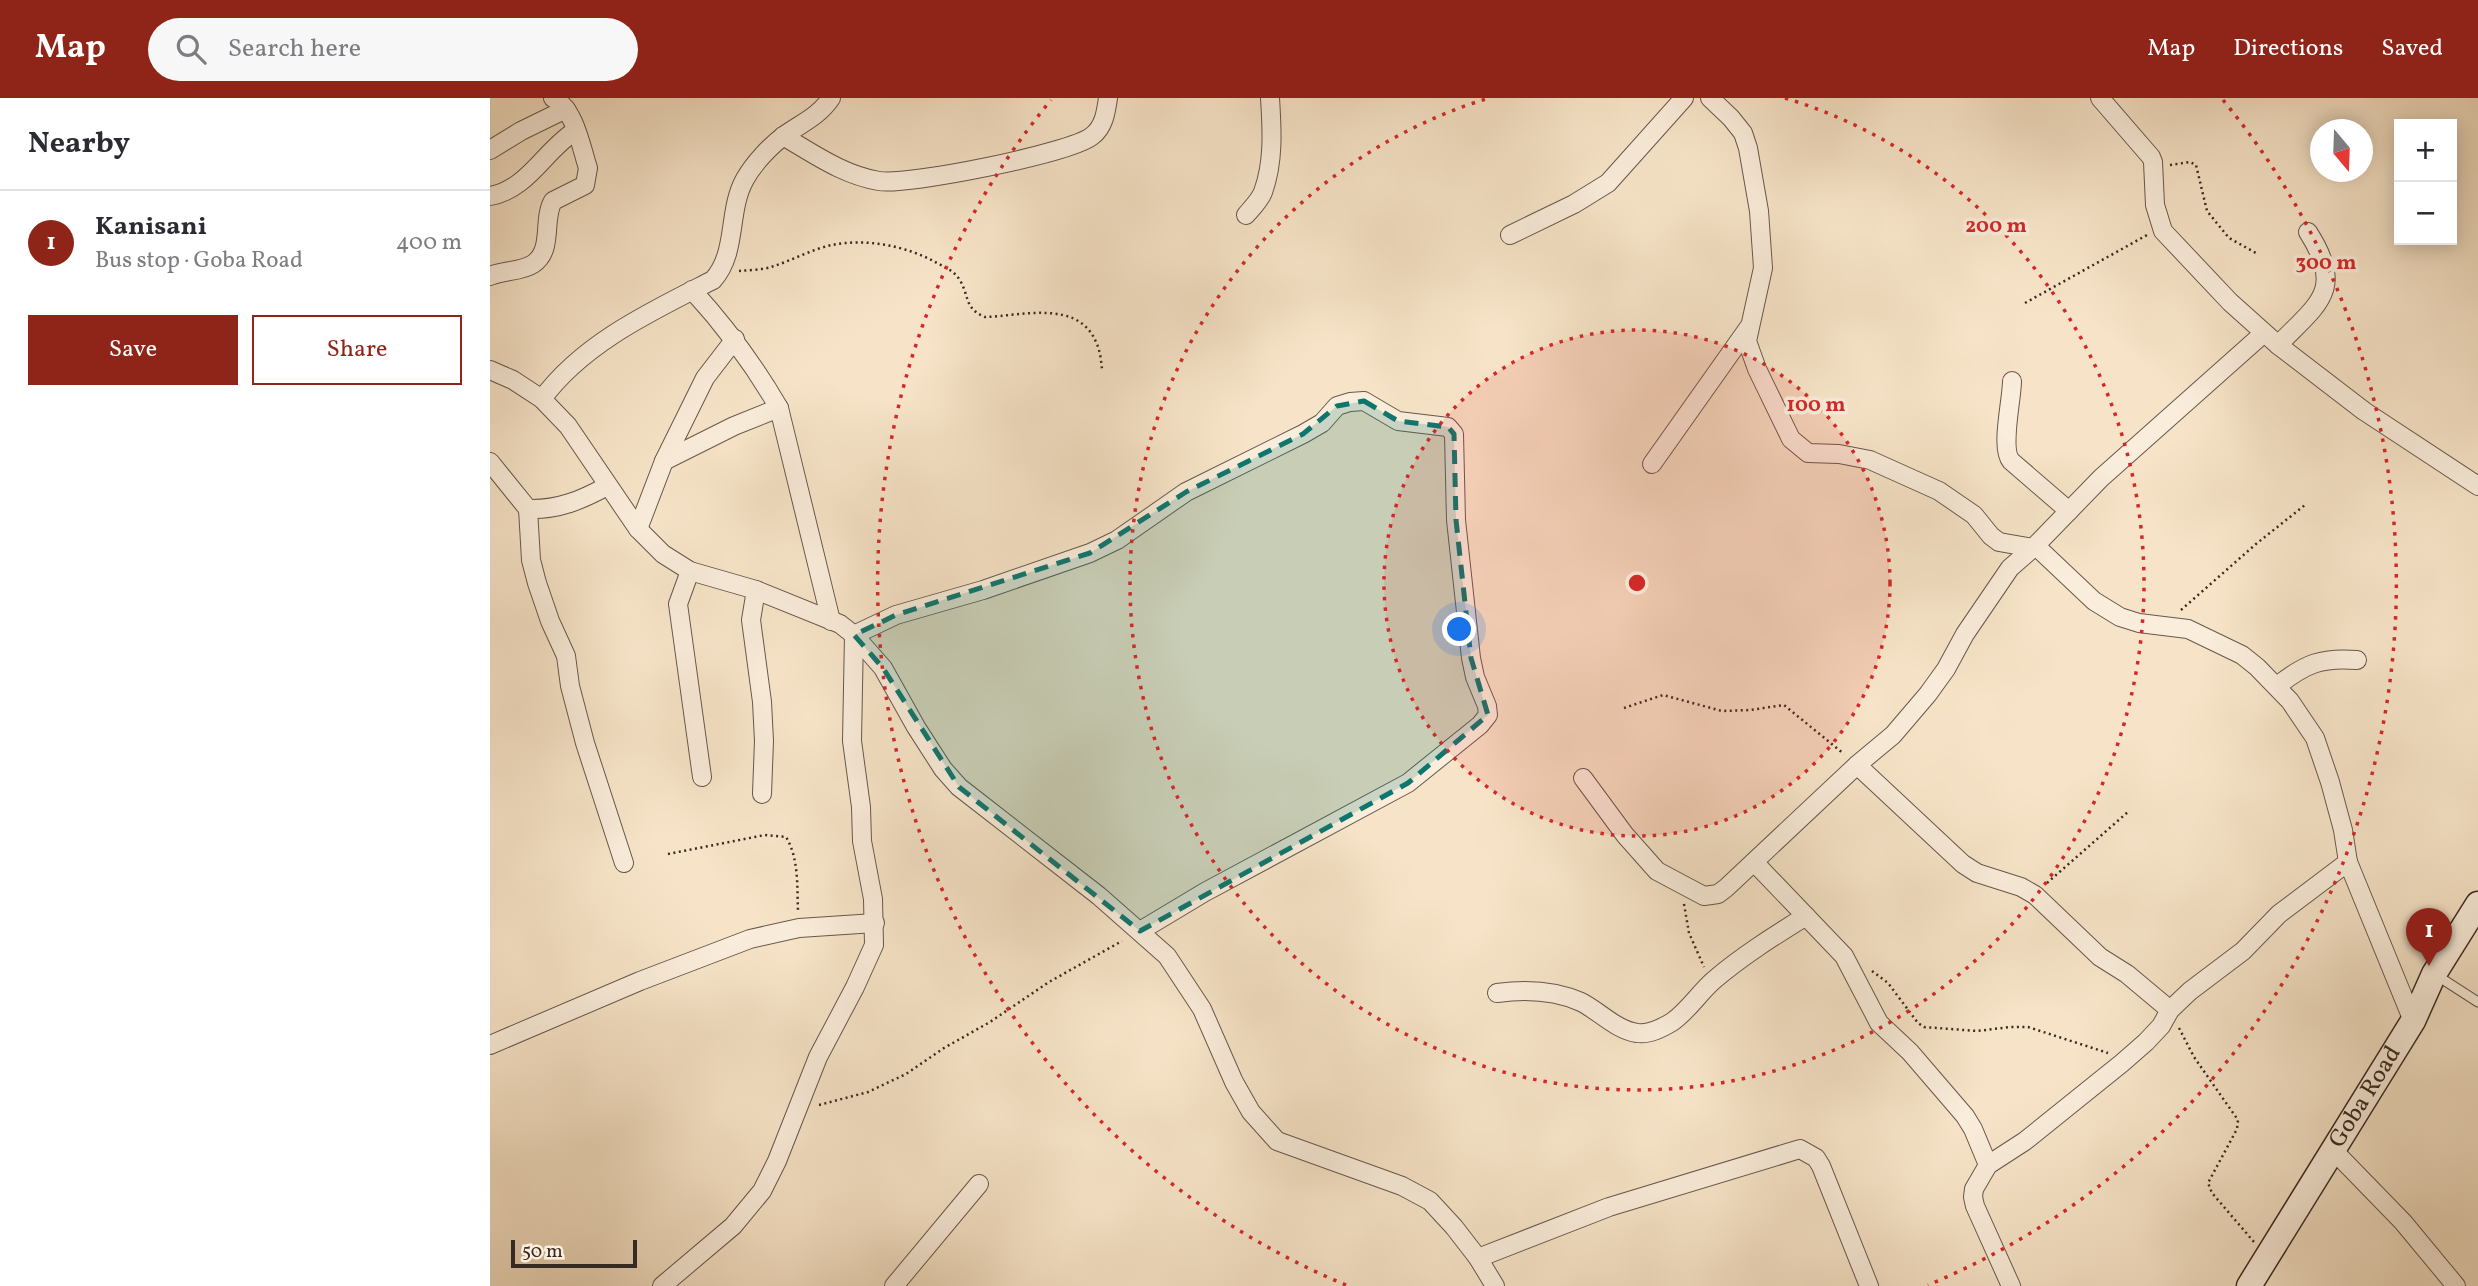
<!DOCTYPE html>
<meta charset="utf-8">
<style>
:root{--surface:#fff;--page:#f7f7f7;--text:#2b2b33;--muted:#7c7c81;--line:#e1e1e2;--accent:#8f2418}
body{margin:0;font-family:Vollkorn,serif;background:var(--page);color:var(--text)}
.controls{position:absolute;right:21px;top:21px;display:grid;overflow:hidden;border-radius:0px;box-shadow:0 4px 18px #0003}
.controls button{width:63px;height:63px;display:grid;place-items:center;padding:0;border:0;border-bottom:2px solid var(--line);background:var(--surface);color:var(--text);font:35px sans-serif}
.compass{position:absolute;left:1820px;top:21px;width:63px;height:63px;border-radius:50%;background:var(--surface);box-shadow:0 4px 18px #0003;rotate:161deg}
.scale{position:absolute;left:21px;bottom:18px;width:126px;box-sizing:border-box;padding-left:7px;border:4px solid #372a22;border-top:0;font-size:19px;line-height:24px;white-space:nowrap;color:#372a22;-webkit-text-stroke:5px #faeddb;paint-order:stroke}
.you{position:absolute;left:970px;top:532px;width:24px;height:24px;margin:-18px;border:5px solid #fff;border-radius:50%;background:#1a73e8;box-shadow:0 0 0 10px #1a73e833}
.badge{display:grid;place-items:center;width:46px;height:46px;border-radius:50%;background:var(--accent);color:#fff;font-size:23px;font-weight:700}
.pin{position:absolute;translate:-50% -58px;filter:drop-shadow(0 2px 4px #0008)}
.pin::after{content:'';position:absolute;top:37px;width:24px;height:21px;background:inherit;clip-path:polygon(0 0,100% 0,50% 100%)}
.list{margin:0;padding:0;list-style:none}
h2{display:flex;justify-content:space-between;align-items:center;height:91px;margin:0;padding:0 28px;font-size:30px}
h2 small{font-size:23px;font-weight:400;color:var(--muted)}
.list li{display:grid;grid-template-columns:46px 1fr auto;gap:21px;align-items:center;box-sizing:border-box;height:105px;padding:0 28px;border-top:2px solid var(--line)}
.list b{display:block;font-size:26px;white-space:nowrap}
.list p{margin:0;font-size:23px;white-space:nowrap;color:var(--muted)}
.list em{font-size:23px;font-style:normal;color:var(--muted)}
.actions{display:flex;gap:14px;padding:21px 28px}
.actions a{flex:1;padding:16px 0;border:2px solid var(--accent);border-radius:0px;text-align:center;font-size:24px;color:var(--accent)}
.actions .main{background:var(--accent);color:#fff}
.icon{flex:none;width:38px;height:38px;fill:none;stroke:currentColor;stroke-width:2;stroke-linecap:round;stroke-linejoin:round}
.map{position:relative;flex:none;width:1988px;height:1188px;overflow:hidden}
header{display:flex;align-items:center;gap:42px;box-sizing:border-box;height:98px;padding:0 35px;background:var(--accent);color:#fff}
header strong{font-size:33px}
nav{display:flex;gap:38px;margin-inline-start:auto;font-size:24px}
.search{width:490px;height:63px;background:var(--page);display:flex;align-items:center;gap:18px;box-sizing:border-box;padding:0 24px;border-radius:38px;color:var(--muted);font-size:26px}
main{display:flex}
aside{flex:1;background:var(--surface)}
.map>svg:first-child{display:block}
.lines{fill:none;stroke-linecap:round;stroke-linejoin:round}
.lane-casing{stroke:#67584c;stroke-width:11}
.street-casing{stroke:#67584c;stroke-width:20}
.secondary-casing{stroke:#372a22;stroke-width:27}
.path{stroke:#372a22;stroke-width:2.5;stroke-dasharray:2 3.5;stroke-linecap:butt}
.lane{stroke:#faeddb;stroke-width:9}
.street{stroke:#faeddb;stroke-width:18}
.secondary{stroke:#faeddb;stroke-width:24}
.marked{fill:#0f766e;fill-opacity:0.2;stroke:#0f766e;stroke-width:5;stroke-dasharray:14 9;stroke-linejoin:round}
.ring{fill:none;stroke:#d62828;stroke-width:3.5;stroke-dasharray:3.5 7}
.labels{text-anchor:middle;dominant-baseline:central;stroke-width:7;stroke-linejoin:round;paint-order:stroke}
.street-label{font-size:24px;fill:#372a22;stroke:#faeddb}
.centre{fill:#d62828;stroke:#faeddb;stroke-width:3.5}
.ring-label{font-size:21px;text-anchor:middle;font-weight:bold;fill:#d62828;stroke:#faeddb;stroke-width:7;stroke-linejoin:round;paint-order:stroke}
</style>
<header>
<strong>Map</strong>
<div class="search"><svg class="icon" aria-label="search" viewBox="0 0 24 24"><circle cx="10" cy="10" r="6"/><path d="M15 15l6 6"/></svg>Search here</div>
<nav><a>Map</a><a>Directions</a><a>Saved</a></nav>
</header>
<main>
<aside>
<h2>Nearby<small></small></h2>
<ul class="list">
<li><span class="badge">1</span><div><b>Kanisani</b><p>Bus stop · Goba Road</p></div><em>400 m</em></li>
</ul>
<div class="actions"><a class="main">Save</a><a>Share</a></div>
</aside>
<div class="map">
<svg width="1988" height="1188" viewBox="0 0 1988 1188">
<rect width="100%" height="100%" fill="#f7e4c8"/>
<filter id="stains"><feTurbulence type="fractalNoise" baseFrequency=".00286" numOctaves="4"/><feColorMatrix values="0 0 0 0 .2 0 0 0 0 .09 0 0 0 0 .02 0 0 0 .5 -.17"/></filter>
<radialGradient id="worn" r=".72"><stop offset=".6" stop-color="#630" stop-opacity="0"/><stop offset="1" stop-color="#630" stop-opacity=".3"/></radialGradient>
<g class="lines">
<defs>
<polyline id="lane" points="1946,877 1988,904"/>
<g id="street">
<polyline points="1220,0 1241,20 1253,35 1258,50 1269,113 1273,170 1257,243 1267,271 1301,341 1318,355 1349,356 1380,362 1449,393 1484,417 1501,438 1509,444 1549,451 1604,503 1630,519 1649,525 1698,531 1752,557 1767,569 1800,603 1825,640 1840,684 1853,732 1858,764 1923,923"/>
<polyline points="1610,0 1661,59 1663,64 1665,107 1673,133 1740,204 1788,247 1874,313 1988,388"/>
<path d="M293 38C324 56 353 77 389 83 417 88 581 55 602 38 614 29 616 14 618 0"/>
<polyline points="0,52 31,33 76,11"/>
<path d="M0 98C37 92 55 52 85 33"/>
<path d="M756 117C762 110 770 102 773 94 784 64 782 31 780 0"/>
<polyline points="1020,137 1084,106 1118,85 1194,0"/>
<path d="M0 178C13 172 31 174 43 166 64 152 52 122 63 103L95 87 98 70C91 49 85 11 63 0"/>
<path d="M202 192C236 229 264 267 289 310L341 523"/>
<path d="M1788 247C1829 205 1855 192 1818 134"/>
<polyline points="0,272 23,282 52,301 78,328 148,431 173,456 200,473 266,492 350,526 364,537 393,570 426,629 453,671 469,689 609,798 677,858 712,911 744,984 761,1014 787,1043 912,1088 940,1103 964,1129 988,1160 1005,1188"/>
<path d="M1522 283C1522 302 1510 350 1521 363L1579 413"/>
<path d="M52 301C93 245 162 213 223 182 248 154 237 113 255 81 264 65 281 47 295 37 312 25 329 18 341 0"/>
<polyline points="174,363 244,328 289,310"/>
<path d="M0 364 38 411C68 412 92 402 117 388"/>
<polyline points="1162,366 1259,229"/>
<polyline points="38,411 41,462 47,485 60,523 76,558 80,588 95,645 134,765"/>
<polyline points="148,431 174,363 215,280 245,241"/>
<polyline points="200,473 188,506 212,679"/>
<polyline points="266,492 261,522 272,604 274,643 272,696"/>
<path d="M1787 588C1815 566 1831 559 1867 562"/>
<polyline points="1367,667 1473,766 1487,775 1531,789 1545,797 1610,859 1637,876 1680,912"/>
<polyline points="1093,680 1135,737 1167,773 1214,798 1228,796 1236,790 1367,667 1403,637 1438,596 1456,571 1475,536 1520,470 1544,449 1611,380 1774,235"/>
<polyline points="1264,764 1354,858 1389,925 1420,954 1475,1018 1483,1031 1498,1067"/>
<path d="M1007 895C1036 891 1064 892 1091 904 1109 913 1126 932 1147 935 1159 937 1172 930 1182 924 1198 913 1209 895 1224 882 1252 858 1284 838 1316 818"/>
<polyline points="0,947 150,883 260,841 309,830 385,825"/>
<polyline points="1843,1052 1913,1124 1966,1188"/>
<polyline points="988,1160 1119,1109 1310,1051 1326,1060 1331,1068 1379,1188"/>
<polyline points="172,1188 243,1128 272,1093 287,1063 328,959 365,889 384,847 383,801 372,743 371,709 362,643 364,537 406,517 493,492 600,455 627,442 696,394 813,336 832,325 847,308 860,304 874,303 908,323 958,329 964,336 966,422 981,560 985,579 997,608 998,617 990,627 918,685 715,794 650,833"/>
<polyline points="404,1188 489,1086"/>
<polyline points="1521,1188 1485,1108 1483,1099 1484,1091 1498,1067 1535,1043 1632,965 1656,944 1671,928 1680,912 1700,893 1753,853 1789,816 1858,764"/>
</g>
<g id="secondary">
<path id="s1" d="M1759 1188 1923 923 1944 876 1988 806"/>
</g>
</defs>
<use href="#lane" class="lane-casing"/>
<use href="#street" class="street-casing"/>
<use href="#secondary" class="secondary-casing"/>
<g class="path">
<polyline points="1680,67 1700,64 1706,67 1717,113 1739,140 1766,155"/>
<path d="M249 173C259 172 271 172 281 169 301 163 322 151 342 147 376 140 417 148 447 165 455 169 464 173 469 181 480 197 473 210 495 219 531 218 588 201 606 244 610 252 611 262 612 271"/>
<polyline points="1535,205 1657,137"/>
<polyline points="1691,512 1766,446 1815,407"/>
<polyline points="1134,610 1173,597 1232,613 1260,612 1294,607 1354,656"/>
<path d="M178 756 275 737 296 739C309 760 307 789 308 813"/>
<polyline points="1557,785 1639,713"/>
<polyline points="1194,806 1199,835 1214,869"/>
<polyline points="1382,873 1398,885 1428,925 1434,929 1487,933 1520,929 1538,929 1618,955"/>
<polyline points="1689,930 1704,959 1748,1022 1747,1031 1718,1085 1722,1095 1764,1144"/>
<polyline points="329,1007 378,994 416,976 454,950 500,924 559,884 632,843"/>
</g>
<use href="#lane" class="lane"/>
<use href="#street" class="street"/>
<use href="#secondary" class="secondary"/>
</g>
<path class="marked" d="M874 303 908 323 958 329 964 336 966 422 981 560 998 617 918 685 650 833 469 689 393 570 364 537 406 517 600 455 696 394 813 336 847 308Z"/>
<circle cx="1147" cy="485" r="253" fill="#d62828" fill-opacity=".12"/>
<g class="ring">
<circle cx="1147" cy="485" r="253"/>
<path d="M1295 0A507 507 0 1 1 999 0"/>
<path d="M856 1187A760 760 0 0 1 561 2M1733 2A760 760 0 0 1 1438 1187"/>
</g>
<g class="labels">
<g class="street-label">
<text stroke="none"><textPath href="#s1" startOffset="222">Goba Road</textPath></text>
</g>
</g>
<circle cx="1147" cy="485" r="10" class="centre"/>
<g class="ring-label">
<text x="1506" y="134">200 m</text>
<text x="1836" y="171">300 m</text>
<text x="1326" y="313">100 m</text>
</g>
<rect width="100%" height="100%" filter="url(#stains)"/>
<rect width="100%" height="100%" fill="url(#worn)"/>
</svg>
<div class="controls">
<button>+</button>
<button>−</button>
</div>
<svg class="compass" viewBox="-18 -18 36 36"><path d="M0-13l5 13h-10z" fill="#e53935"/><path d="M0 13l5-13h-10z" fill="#7c7c81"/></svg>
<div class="scale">50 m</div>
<div class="you"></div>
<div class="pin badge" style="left:1939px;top:868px">1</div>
</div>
</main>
